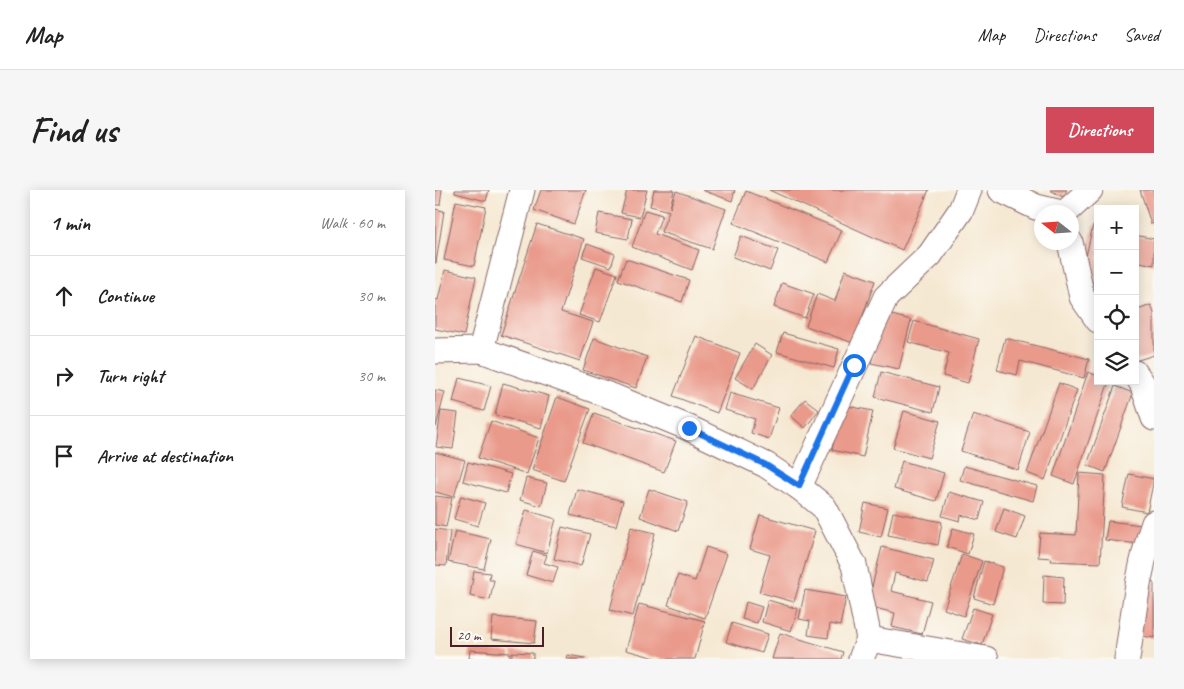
<!DOCTYPE html>
<meta charset="utf-8">
<style>
:root{--surface:#fff;--page:#f6f6f6;--text:#222;--muted:#767676;--line:#e0e0e0;--accent:#d1495b}
body{margin:0;font-family:Caveat,sans-serif;background:var(--page);color:var(--text)}
.controls{position:absolute;right:15px;top:15px;display:grid;overflow:hidden;border-radius:0px;box-shadow:0 2px 12px #0003}
.controls button{width:45px;height:45px;display:grid;place-items:center;padding:0;border:0;border-bottom:1px solid var(--line);background:var(--surface);color:var(--text);font:25px sans-serif}
.compass{position:absolute;left:599px;top:15px;width:45px;height:45px;border-radius:50%;background:var(--surface);box-shadow:0 2px 12px #0003;rotate:287deg}
.scale{position:absolute;left:15px;bottom:12px;width:94px;box-sizing:border-box;padding-left:5px;border:2px solid #4a1f2b;border-top:0;font-size:14px;line-height:18px;white-space:nowrap;color:#4a1f2b;-webkit-text-stroke:4px #fdfcf7;paint-order:stroke}
.stop{position:absolute;width:15px;height:15px;margin:-11px;border:4px solid #1a73e8;border-radius:50%;background:#fff}
.stop.end{background:#1a73e8;border-color:#fff;box-shadow:0 1px 5px #0008}
.list{margin:0;padding:0;list-style:none}
h2{display:flex;justify-content:space-between;align-items:center;height:65px;margin:0;padding:0 20px;font-size:21px}
h2 small{font-size:16px;font-weight:400;color:var(--muted)}
.list li{display:grid;grid-template-columns:32px 1fr auto;gap:15px;align-items:center;box-sizing:border-box;height:80px;padding:0 20px;border-top:1px solid var(--line)}
.list b{display:block;font-size:19px;white-space:nowrap}
.list em{font-size:16px;font-style:normal;color:var(--muted)}
.icon{flex:none;width:28px;height:28px;fill:none;stroke:currentColor;stroke-width:2;stroke-linecap:round;stroke-linejoin:round}
.map{position:relative;flex:none;width:719px;height:469px;overflow:hidden;border-radius:0px}
header{display:flex;align-items:center;gap:30px;box-sizing:border-box;height:70px;padding:0 25px;background:var(--surface);border-bottom:1px solid var(--line)}
header strong{font-size:24px}
nav{display:flex;gap:28px;margin-inline-start:auto;font-size:18px}
.intro{display:flex;align-items:center;justify-content:space-between;box-sizing:border-box;height:120px;padding:0 30px}
h1{margin:0;font-size:35px}
.button{padding:12px 22px;border-radius:0px;background:var(--accent);color:#fff;font-size:18px;font-weight:700}
main{display:flex;gap:30px;padding:0 30px}
aside{flex:1;background:var(--surface);border-radius:0px;box-shadow:0 2px 12px #0003}
.map>svg:first-child{display:block}
.building{fill:#e99a8a}
.lines{fill:none;stroke-linecap:round;stroke-linejoin:round}
.street-casing{stroke:#866565;stroke-width:27}
.street{stroke:#fff;stroke-width:25}
.route{stroke:#1a73e8;stroke-width:6}
</style>
<header>
<strong>Map</strong>
<nav><a>Map</a><a>Directions</a><a>Saved</a></nav>
</header>
<div class="intro"><h1>Find us</h1><a class="button">Directions</a></div>
<main>
<aside>
<h2>1 min<small>Walk · 60 m</small></h2>
<ul class="list">
<li><svg class="icon" aria-label="ahead" viewBox="0 0 24 24"><path d="M12 20V5M6 11l6-6 6 6"/></svg><div><b>Continue</b></div><em>30 m</em></li>
<li><svg class="icon" aria-label="right" viewBox="0 0 24 24"><path d="M7 20v-9h11M14 6l5 5-5 5"/></svg><div><b>Turn right</b></div><em>30 m</em></li>
<li><svg class="icon" aria-label="arrive" viewBox="0 0 24 24"><path d="M6 21V4h12l-3 4 3 4H6"/></svg><div><b>Arrive at destination</b></div></li>
</ul>
</aside>
<div class="map">
<svg width="719" height="469" viewBox="0 0 719 469">
<rect width="100%" height="100%" fill="#fdfcf7"/>
<filter id="ink" filterUnits="userSpaceOnUse"><feTurbulence type="fractalNoise" baseFrequency=".02" numOctaves="2"/><feDisplacementMap in="SourceGraphic" scale="10" xChannelSelector="R" yChannelSelector="G"/><feConvolveMatrix kernelMatrix="1 2 1 2 8 2 1 2 1" color-interpolation-filters="sRGB"/></filter>
<filter id="wash" filterUnits="userSpaceOnUse"><feTurbulence type="fractalNoise" baseFrequency=".0096" numOctaves="4" result="noise"/><feDisplacementMap in="SourceGraphic" scale="20" xChannelSelector="R" yChannelSelector="G"/><feGaussianBlur stdDeviation="1.12" result="paint"/><feColorMatrix in="noise" values="0 0 0 0 0 0 0 0 0 0 0 0 0 0 0 0 0 1.4 0 .05"/><feComposite in="paint" operator="in"/></filter>
<g filter="url(#wash)">
<rect width="100%" height="100%" fill="#f5e8d2"/>
<g id="blocks">
<g class="building">
<polygon points="0,0 7,0 5,15 0,15"/>
<polygon points="20,0 54,0 51,11 20,3"/>
<polygon points="106,0 151,0 139,34 99,20"/>
<polygon points="192,0 212,0 205,27 186,23"/>
<polygon points="219,0 239,0 235,18 241,1 291,19 277,59 226,42 234,21 215,16"/>
<polygon points="267,0 300,0 297,11"/>
<polygon points="334,0 494,0 467,60"/>
<polygon points="615,0 632,0 628,7"/>
<polygon points="705,0 719,0 719,33 716,34"/>
<polygon points="311,1 407,40 393,72 298,33"/>
<polygon points="21,11 51,17 39,76 9,70"/>
<polygon points="0,19 9,21 1,73 0,73"/>
<polygon points="210,20 227,25 220,44 264,60 257,80 197,57"/>
<polygon points="164,23 197,29 193,49 160,43"/>
<polygon points="102,34 149,49 126,122 158,132 145,171 66,145"/>
<polygon points="658,35 663,36 663,93 646,89"/>
<polygon points="700,45 719,49 719,75 700,71"/>
<polygon points="306,46 343,60 335,81 298,67"/>
<polygon points="152,54 180,64 176,77 147,67"/>
<polygon points="191,69 254,90 247,112 183,90"/>
<polygon points="161,77 182,84 165,132 144,125"/>
<polygon points="10,80 41,87 29,145 0,139 0,109 3,110"/>
<polygon points="410,80 440,91 418,153 371,136 382,104 400,111"/>
<polygon points="347,93 379,104 370,128 339,117"/>
<polygon points="716,115 719,123 719,165 700,171 700,121"/>
<polygon points="449,123 476,130 464,179 436,173"/>
<polygon points="479,131 544,149 533,193 508,186 514,163 473,152"/>
<polygon points="348,143 404,159 399,178 342,162"/>
<polygon points="261,146 305,163 282,223 238,206"/>
<polygon points="159,148 212,167 201,198 148,180"/>
<polygon points="570,148 654,169 649,188 585,171 582,185 562,180"/>
<polygon points="320,154 337,165 318,199 300,188"/>
<polygon points="446,182 504,197 498,222 440,207"/>
<polygon points="653,182 663,186 663,191 674,191 639,294 618,286"/>
<polygon points="24,188 56,196 49,221 18,212"/>
<polygon points="68,193 114,206 106,238 60,225"/>
<polygon points="624,193 642,200 610,290 592,283"/>
<polygon points="680,196 698,203 670,282 652,275"/>
<polygon points="0,200 10,202 1,237 0,237"/>
<polygon points="295,203 344,218 334,249 316,243 320,229 290,220"/>
<polygon points="122,207 155,219 129,291 97,280"/>
<polygon points="370,209 384,220 370,238 356,226"/>
<polygon points="407,215 438,221 428,267 397,260"/>
<polygon points="6,221 23,223 18,259 1,257"/>
<polygon points="469,221 505,231 494,268 458,258"/>
<polygon points="159,223 241,251 229,282 148,253"/>
<polygon points="538,224 595,242 583,280 526,261"/>
<polygon points="56,231 104,248 92,284 43,268"/>
<polygon points="0,262 30,270 19,307 0,302"/>
<polygon points="467,271 509,283 501,311 459,299"/>
<polygon points="33,272 76,284 71,303 28,291"/>
<polygon points="529,276 602,296 598,311 525,290"/>
<polygon points="644,283 670,285 665,373 616,371 617,368 603,367 605,343 641,345"/>
<polygon points="694,284 719,289 712,322 687,317"/>
<polygon points="91,288 112,293 106,316 85,310"/>
<polygon points="142,299 188,311 181,336 135,325"/>
<polygon points="214,299 253,312 243,341 205,327"/>
<polygon points="514,302 549,312 544,330 526,325 525,331 507,326"/>
<polygon points="0,306 17,308 11,337 0,335"/>
<polygon points="26,306 50,313 43,336 19,329"/>
<polygon points="430,313 453,318 446,347 424,342"/>
<polygon points="569,318 590,326 582,349 561,342"/>
<polygon points="91,320 121,329 112,363 81,354"/>
<polygon points="458,322 507,332 503,355 453,345"/>
<polygon points="325,325 380,341 359,412 324,402 335,365 315,359"/>
<polygon points="673,331 707,335 704,354 670,350"/>
<polygon points="127,337 155,344 146,376 119,369"/>
<polygon points="196,337 220,343 198,426 175,420"/>
<polygon points="518,338 539,344 533,364 512,357"/>
<polygon points="0,339 15,341 11,376 0,375"/>
<polygon points="20,341 56,349 49,379 13,372"/>
<polygon points="271,357 292,364 270,428 233,415 243,385 260,391"/>
<polygon points="447,357 499,370 493,392 460,383 456,401 496,411 487,444 457,437 460,423 432,416"/>
<polygon points="98,361 112,365 109,373 123,377 118,393 91,385"/>
<polygon points="527,364 547,371 529,426 509,419"/>
<polygon points="549,371 568,377 558,414 539,408"/>
<polygon points="39,381 55,383 54,390 59,390 55,410 35,406"/>
<polygon points="609,385 629,387 628,415 608,414"/>
<polygon points="712,391 719,393 719,448 702,445"/>
<polygon points="370,400 411,407 405,436 395,434 393,448 373,445 375,431 364,429"/>
<polygon points="333,410 363,419 356,441 327,432"/>
<polygon points="311,412 327,417 322,433 307,429"/>
<polygon points="204,414 270,431 260,469 224,469 191,460"/>
<polygon points="538,418 557,424 547,455 527,449"/>
<polygon points="58,427 102,431 99,453 56,449"/>
<polygon points="297,433 333,444 327,463 291,452"/>
<polygon points="345,443 408,462 406,469 337,469"/>
<polygon points="35,460 75,463 75,469 34,469"/>
<polygon points="77,462 98,463 98,469 77,469"/>
<polygon points="133,465 150,468 150,469 132,469"/>
</g>
</g>
</g>
<g filter="url(#ink)">
<use href="#blocks" fill-opacity="0" stroke="#866565" stroke-width="1"/>
<g class="lines">
<defs>
<g id="street">
<polyline points="566,0 601,17 622,22"/>
<polyline points="631,22 655,0"/>
<polyline points="635,52 647,107 663,130"/>
<polyline points="46,160 87,0"/>
<polyline points="0,161 46,160 179,207 254,238 331,275 364,297 389,317 419,375 434,449 426,469"/>
<polyline points="700,183 707,193 719,228"/>
<polyline points="364,297 451,107 495,65 526,20 534,0"/>
<polyline points="434,449 551,469"/>
<path d="M692 469C699 422 703 378 719 333"/>
</g>
</defs>
<use href="#street" class="street-casing"/>
<use href="#street" class="street"/>
</g>
</g>
<g class="lines" filter="url(#ink)">
<polyline class="route" points="254,238 331,275 364,296 419,175"/>
</g>
</svg>
<div class="controls">
<button>+</button>
<button>−</button>
<button><svg class="icon" aria-label="locate" viewBox="0 0 24 24"><circle cx="12" cy="12" r="6"/><path d="M12 2v4M12 18v4M2 12h4M18 12h4"/></svg></button>
<button><svg class="icon" aria-label="layers" viewBox="0 0 24 24"><path d="M12 4l9 5-9 5-9-5zM3 14l9 5 9-5"/></svg></button>
</div>
<svg class="compass" viewBox="-18 -18 36 36"><path d="M0-13l5 13h-10z" fill="#e53935"/><path d="M0 13l5-13h-10z" fill="#767676"/></svg>
<div class="scale">20 m</div>
<div class="stop" style="left:419px;top:175px"></div>
<div class="stop end" style="left:254px;top:238px"></div>
</div>
</main>
